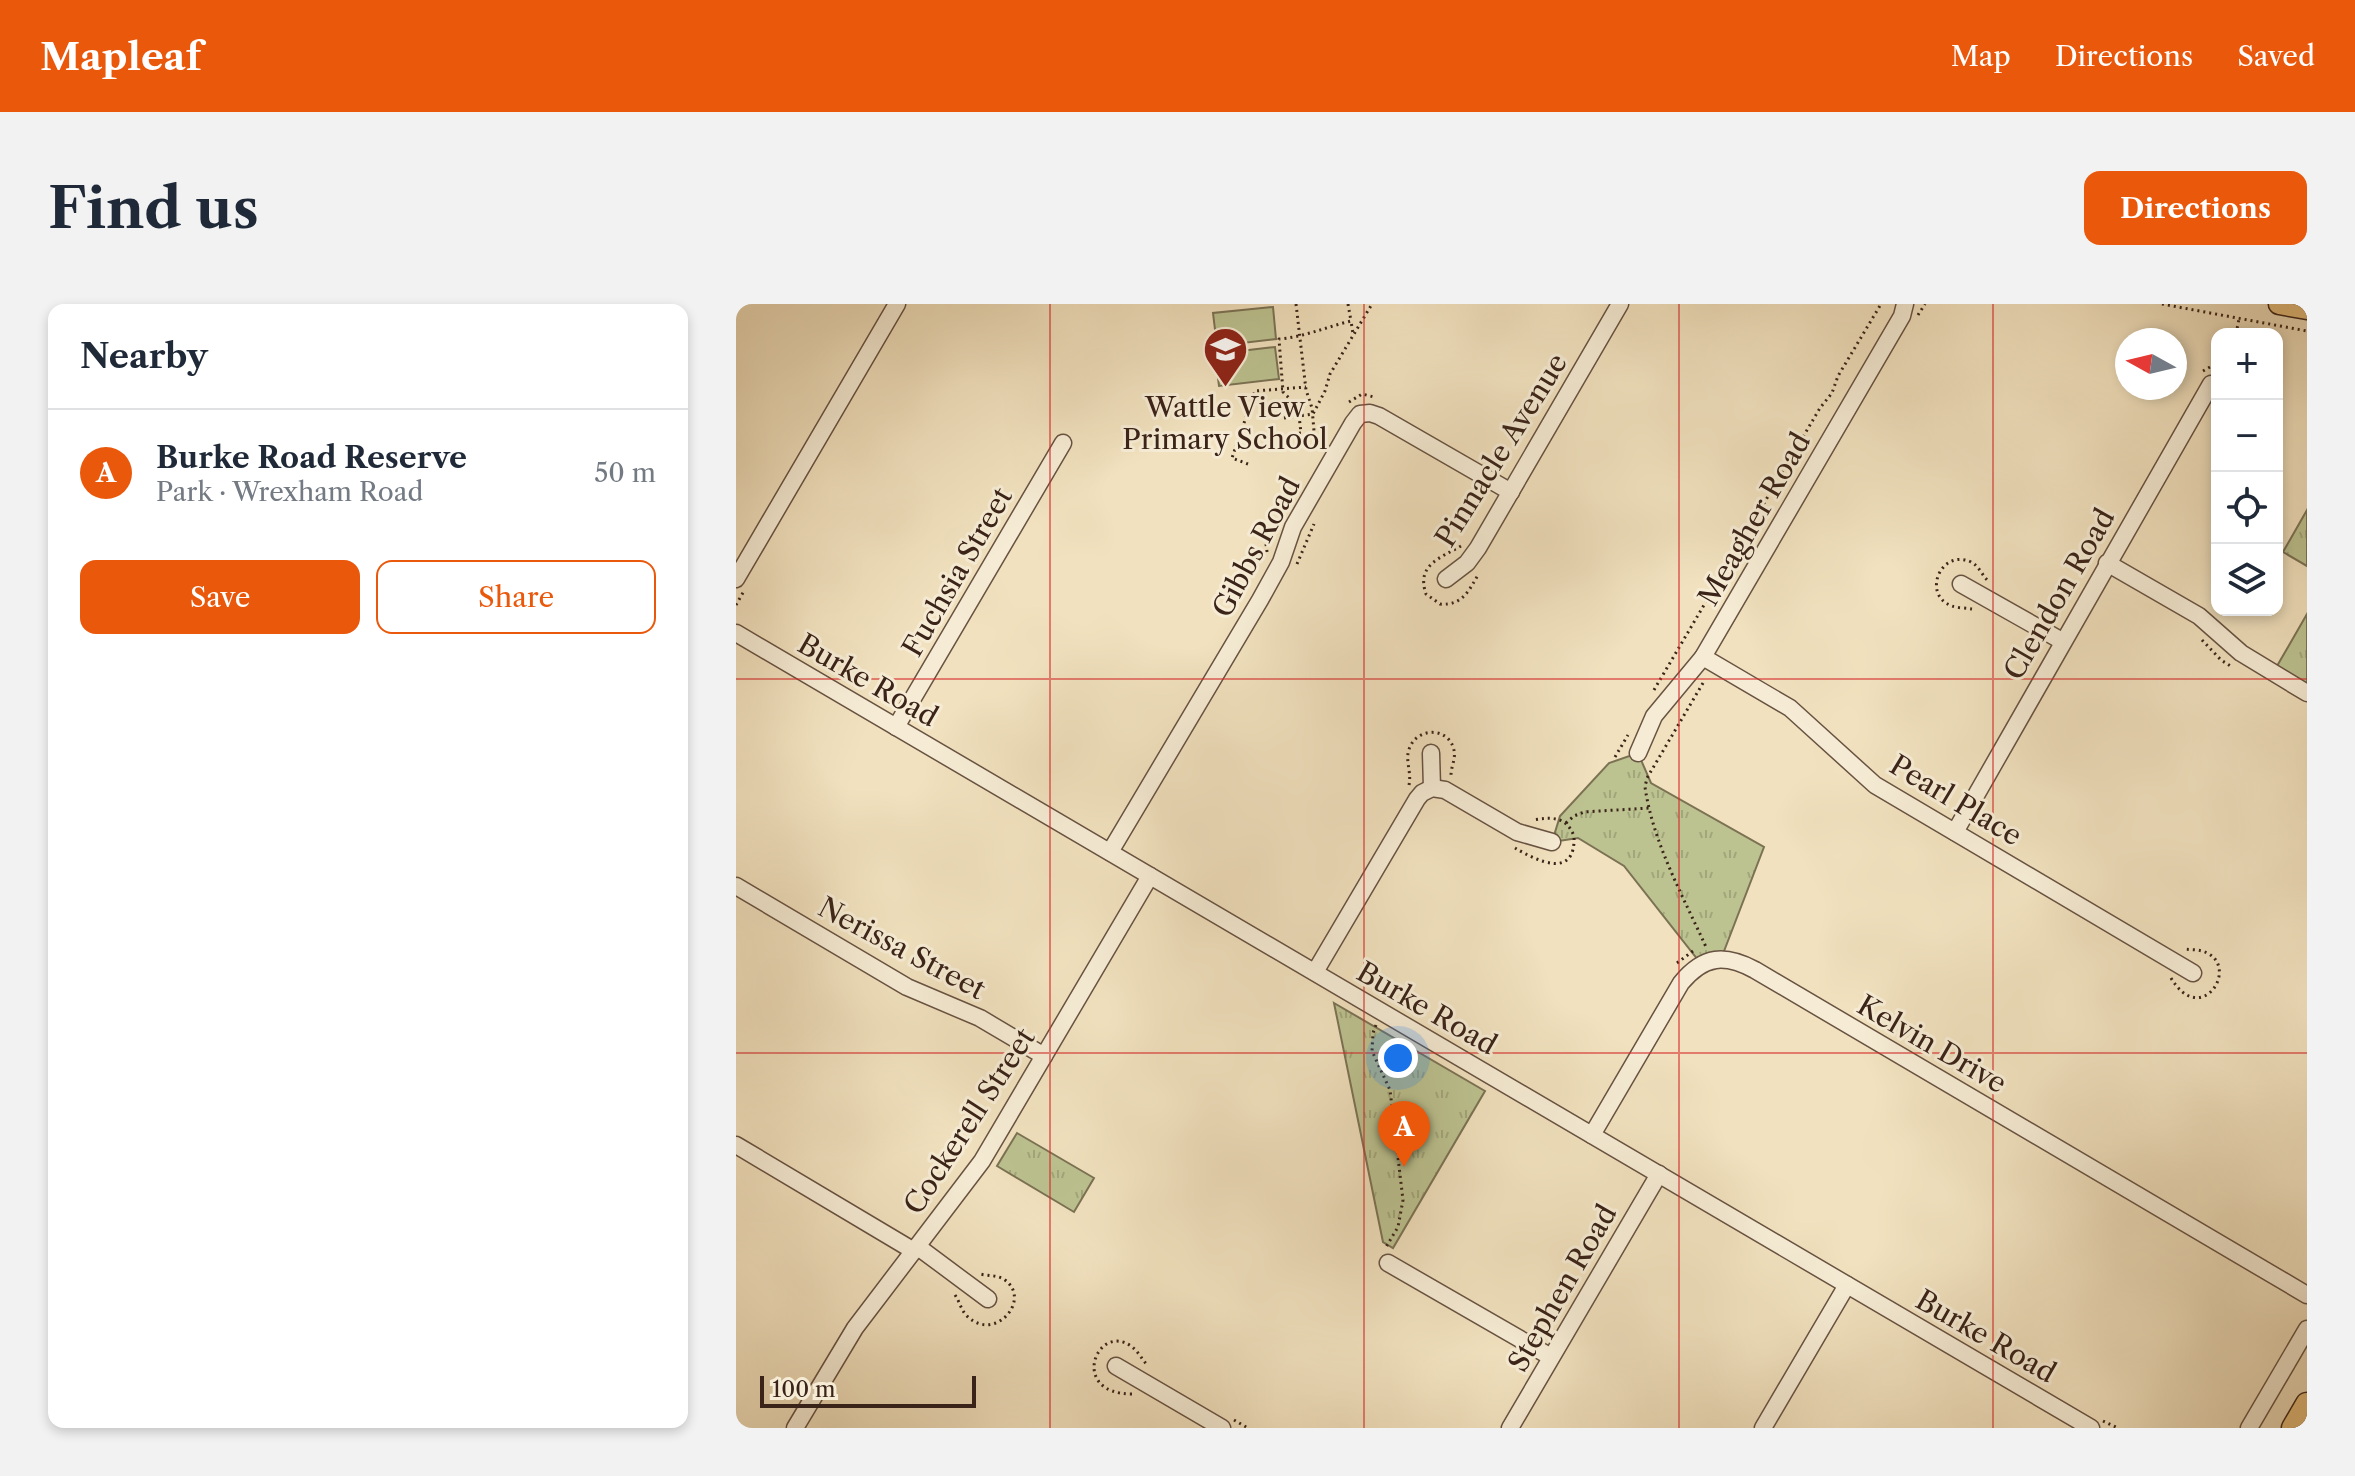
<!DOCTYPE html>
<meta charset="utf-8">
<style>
:root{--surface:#fff;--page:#f2f2f3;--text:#1f2937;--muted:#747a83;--line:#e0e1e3;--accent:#ea580c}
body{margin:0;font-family:"Libre Caslon Text",serif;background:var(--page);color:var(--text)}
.controls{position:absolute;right:24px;top:24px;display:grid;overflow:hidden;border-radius:16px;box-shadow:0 4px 12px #0003}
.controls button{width:72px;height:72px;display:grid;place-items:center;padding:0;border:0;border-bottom:2px solid var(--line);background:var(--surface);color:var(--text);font:40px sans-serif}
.compass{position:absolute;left:1379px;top:24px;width:72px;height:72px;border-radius:50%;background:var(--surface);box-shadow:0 4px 12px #0003;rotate:278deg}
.scale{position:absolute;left:24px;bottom:20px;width:216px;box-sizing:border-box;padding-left:8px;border:4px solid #3a2318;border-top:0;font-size:22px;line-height:28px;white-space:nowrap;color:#3a2318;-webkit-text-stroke:6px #f6ecd5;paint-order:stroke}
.you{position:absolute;left:662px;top:754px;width:28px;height:28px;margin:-20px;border:6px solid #fff;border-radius:50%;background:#1a73e8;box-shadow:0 0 0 12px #1a73e833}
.badge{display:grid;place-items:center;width:52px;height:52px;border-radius:50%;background:var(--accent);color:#fff;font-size:26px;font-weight:700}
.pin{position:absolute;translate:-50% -66px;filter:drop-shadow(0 2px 4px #0008)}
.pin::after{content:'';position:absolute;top:42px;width:28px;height:24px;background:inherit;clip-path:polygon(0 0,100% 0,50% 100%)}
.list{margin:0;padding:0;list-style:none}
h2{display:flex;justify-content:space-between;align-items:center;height:104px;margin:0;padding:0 32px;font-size:34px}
h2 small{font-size:26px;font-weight:400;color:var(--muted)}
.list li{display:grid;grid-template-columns:52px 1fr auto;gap:24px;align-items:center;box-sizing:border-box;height:128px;padding:0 32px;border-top:2px solid var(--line)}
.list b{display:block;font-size:30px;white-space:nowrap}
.list p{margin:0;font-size:26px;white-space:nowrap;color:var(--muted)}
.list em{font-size:26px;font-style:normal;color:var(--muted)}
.actions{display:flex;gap:16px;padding:24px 32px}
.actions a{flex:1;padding:18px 0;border:2px solid var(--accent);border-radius:16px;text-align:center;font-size:28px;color:var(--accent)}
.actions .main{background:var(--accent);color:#fff}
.icon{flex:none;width:44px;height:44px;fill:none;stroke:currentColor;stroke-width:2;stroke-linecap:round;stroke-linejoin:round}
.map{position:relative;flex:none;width:1571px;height:1124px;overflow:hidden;border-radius:16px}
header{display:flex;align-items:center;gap:48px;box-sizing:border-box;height:112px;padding:0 40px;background:var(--accent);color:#fff}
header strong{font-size:38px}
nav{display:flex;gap:44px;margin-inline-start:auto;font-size:28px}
.intro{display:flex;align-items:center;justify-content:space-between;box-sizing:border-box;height:192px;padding:0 48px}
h1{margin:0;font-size:56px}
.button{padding:20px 36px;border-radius:16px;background:var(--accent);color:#fff;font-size:28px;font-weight:700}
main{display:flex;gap:48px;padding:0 48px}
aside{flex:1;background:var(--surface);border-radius:16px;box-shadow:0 4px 12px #0003}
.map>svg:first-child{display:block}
.grass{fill:url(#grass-tufts);stroke:#7b7254;stroke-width:2}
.pitch{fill:#bcc290;stroke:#7b7254;stroke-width:2}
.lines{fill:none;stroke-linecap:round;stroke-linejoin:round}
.minor-casing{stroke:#685242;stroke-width:19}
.major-casing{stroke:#3a2318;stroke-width:23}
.highway-casing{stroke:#3a2318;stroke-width:25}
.path{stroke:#3a2318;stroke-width:3;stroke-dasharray:2 4;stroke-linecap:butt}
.minor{stroke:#f6ecd5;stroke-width:16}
.major{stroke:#e8c07f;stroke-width:20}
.highway{stroke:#e8c07f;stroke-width:22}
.grid{fill:none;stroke:#d62828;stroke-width:2;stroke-opacity:0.55}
.labels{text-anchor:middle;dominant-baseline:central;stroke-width:6;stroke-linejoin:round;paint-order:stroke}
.poi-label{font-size:28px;fill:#3a2318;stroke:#f6ecd5}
.street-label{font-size:28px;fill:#3a2318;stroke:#f6ecd5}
</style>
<header>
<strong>Mapleaf</strong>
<nav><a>Map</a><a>Directions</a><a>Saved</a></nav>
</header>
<div class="intro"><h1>Find us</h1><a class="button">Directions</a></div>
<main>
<aside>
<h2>Nearby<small></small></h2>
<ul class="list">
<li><span class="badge">A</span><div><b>Burke Road Reserve</b><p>Park · Wrexham Road</p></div><em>50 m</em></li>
</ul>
<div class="actions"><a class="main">Save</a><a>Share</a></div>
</aside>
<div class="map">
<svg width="1571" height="1124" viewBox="0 0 1571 1124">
<defs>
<pattern id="grass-tufts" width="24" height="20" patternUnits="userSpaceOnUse" patternTransform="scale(2)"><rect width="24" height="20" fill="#bcc290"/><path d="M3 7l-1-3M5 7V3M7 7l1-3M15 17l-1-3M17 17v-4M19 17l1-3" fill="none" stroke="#a2a67b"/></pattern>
</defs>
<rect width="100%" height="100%" fill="#f1e1be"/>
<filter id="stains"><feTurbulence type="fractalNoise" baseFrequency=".0025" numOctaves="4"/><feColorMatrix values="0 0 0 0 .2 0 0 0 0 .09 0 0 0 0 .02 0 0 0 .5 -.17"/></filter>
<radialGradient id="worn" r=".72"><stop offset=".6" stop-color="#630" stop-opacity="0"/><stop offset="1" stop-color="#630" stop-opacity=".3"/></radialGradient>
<g class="grass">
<polygon points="1571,206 1571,262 1547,248"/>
<polygon points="1571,310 1571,389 1537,369"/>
<polygon points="902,449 915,479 1028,543 985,655 966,661 888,562 842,534 816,538 824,512 873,459"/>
<polygon points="598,699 749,787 657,944 647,938"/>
<polygon points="281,829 358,874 338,908 261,862"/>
</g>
<g class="pitch">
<polygon points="537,3 540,35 481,42 477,9"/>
<polygon points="539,43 543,75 483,82 479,50"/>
</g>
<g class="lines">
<defs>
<g id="minor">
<polyline points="1371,259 1463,312 1505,349 1571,389"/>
<polyline points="0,275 161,0"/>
<polyline points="710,275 731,259 742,244 884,0"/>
<polyline points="1225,280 1326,337"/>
<polyline points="0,329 1355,1124"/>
<polyline points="967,353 1054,404 1139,481 1457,669"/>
<polyline points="160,423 327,139"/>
<polyline points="695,449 696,484"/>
<polyline points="902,449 918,412 967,353 1166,12 1169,0"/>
<polyline points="1219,528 1475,80"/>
<polyline points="374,548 524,296 545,258 557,223 617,119 624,110 634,109 643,112 775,188"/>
<polyline points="0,582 171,683 244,714 308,752"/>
<polyline points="579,668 681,495 686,489 696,484 709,486 781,528 816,538"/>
<path d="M856 831 945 679C968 651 989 650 1019 666L1571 991"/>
<polyline points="0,841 178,947"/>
<polyline points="182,943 252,995"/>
<polyline points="652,959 815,1053"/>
<polyline points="380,1062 486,1124"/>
<polyline points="59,1124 119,1024 246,857 414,572"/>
<polyline points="774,1124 923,870"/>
<polyline points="1027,1124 1111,981"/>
<polyline points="1513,1124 1571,1025"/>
</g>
<polyline id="major" points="1543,0 1571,5"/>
<polyline id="highway" points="1557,1124 1571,1100"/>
</defs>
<use href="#minor" class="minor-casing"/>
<use href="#major" class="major-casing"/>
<use href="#highway" class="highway-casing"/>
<g class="path">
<polyline points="560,0 570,86 576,104 578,127 581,134 588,141"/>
<polyline points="612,0 615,17"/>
<polyline points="1426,0 1571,27"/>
<polyline points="1182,11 1189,0"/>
<polyline points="1500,30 1503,15"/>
<polyline points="1467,67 1481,59"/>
<polyline points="613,98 626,90 638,93"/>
<polyline points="548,114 577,110 589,87 594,70 636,0"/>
<path d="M557 130 565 129 562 103 547 88 543 35C568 33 590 23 615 17L617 30"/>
<polyline points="512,160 496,154 519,87 570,83"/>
<path d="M725 242C704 254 680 261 690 290L704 300C726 302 733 287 743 269"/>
<polyline points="531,248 530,240 539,226"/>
<polyline points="561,260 578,220"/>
<polyline points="0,301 8,287"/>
<path d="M1236 305C1230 304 1222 304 1216 302 1185 291 1205 244 1235 258 1243 262 1246 271 1252 277"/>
<polyline points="1466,336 1485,356 1496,363"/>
<path d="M967 379 911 474 909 483C917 539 947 592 970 643"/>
<polyline points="918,386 1084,104 1096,89 1102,72 1145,0"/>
<polyline points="879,453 892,431"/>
<path d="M673 481C676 468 668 455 674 443 682 423 713 423 718 446 720 454 715 463 715 471"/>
<polyline points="830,519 838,512 848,508 913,504"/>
<path d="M779 544C801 557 840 576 838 532 830 512 816 513 797 516"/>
<polyline points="941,659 957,647"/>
<path d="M1435 674C1464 723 1502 667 1473 650 1465 645 1456 646 1448 645"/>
<polyline points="640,721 637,729 636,747 654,786 667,896 662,923 650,943"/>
<path d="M219 991C224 998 225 1007 232 1013 259 1038 296 996 269 976 262 971 253 972 244 970"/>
<path d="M396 1090C332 1090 361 1018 395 1042 401 1046 406 1055 411 1061"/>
<polyline points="498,1116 512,1124"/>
<polyline points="1367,1117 1382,1124"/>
</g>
<use href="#minor" class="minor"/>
<use href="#major" class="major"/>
<use href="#highway" class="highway"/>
</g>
<path class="grid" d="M314 0V1124M628 0V1124M943 0V1124M1257 0V1124M0 375H1571M0 749H1571"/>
<defs>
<symbol id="school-pin" viewBox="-11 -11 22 30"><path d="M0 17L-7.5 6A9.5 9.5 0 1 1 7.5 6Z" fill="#8f2418" stroke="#f6ecd5"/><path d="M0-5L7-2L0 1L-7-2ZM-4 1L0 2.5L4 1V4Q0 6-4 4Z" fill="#fff"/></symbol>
</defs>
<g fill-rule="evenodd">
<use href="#school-pin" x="464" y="20" width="51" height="69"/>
</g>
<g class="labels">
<g class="poi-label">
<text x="489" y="103">Wattle View<tspan x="489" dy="32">Primary School</tspan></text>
</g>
<g class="street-label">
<text transform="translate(765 146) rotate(-58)">Pinnacle Avenue</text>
<text transform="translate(1018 215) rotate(-60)">Meagher Road</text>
<text transform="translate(520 243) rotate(-62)">Gibbs Road</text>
<text transform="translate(221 268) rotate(-60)">Fuchsia Street</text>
<text transform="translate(1323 290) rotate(-60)">Clendon Road</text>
<text transform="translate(132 376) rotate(30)">Burke Road</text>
<text transform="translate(1220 496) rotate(31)">Pearl Place</text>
<text transform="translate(166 644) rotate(28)">Nerissa Street</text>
<text transform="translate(691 704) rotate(30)">Burke Road</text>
<text transform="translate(1196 740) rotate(30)">Kelvin Drive</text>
<text transform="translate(233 817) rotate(-57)">Cockerell Street</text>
<text transform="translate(826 984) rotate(-60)">Stephen Road</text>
<text transform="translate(1250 1032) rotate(30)">Burke Road</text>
</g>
</g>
<rect width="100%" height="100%" filter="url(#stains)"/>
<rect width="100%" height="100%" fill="url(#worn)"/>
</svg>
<div class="controls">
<button>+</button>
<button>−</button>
<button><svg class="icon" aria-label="locate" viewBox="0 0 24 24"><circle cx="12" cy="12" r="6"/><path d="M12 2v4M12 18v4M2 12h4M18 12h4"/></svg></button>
<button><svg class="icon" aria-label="layers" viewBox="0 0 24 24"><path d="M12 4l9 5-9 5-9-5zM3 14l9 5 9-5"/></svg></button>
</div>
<svg class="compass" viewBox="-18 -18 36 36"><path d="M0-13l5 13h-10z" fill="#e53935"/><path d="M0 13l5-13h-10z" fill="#747a83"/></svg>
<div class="scale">100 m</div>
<div class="you"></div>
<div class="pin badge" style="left:668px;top:863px">A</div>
</div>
</main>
